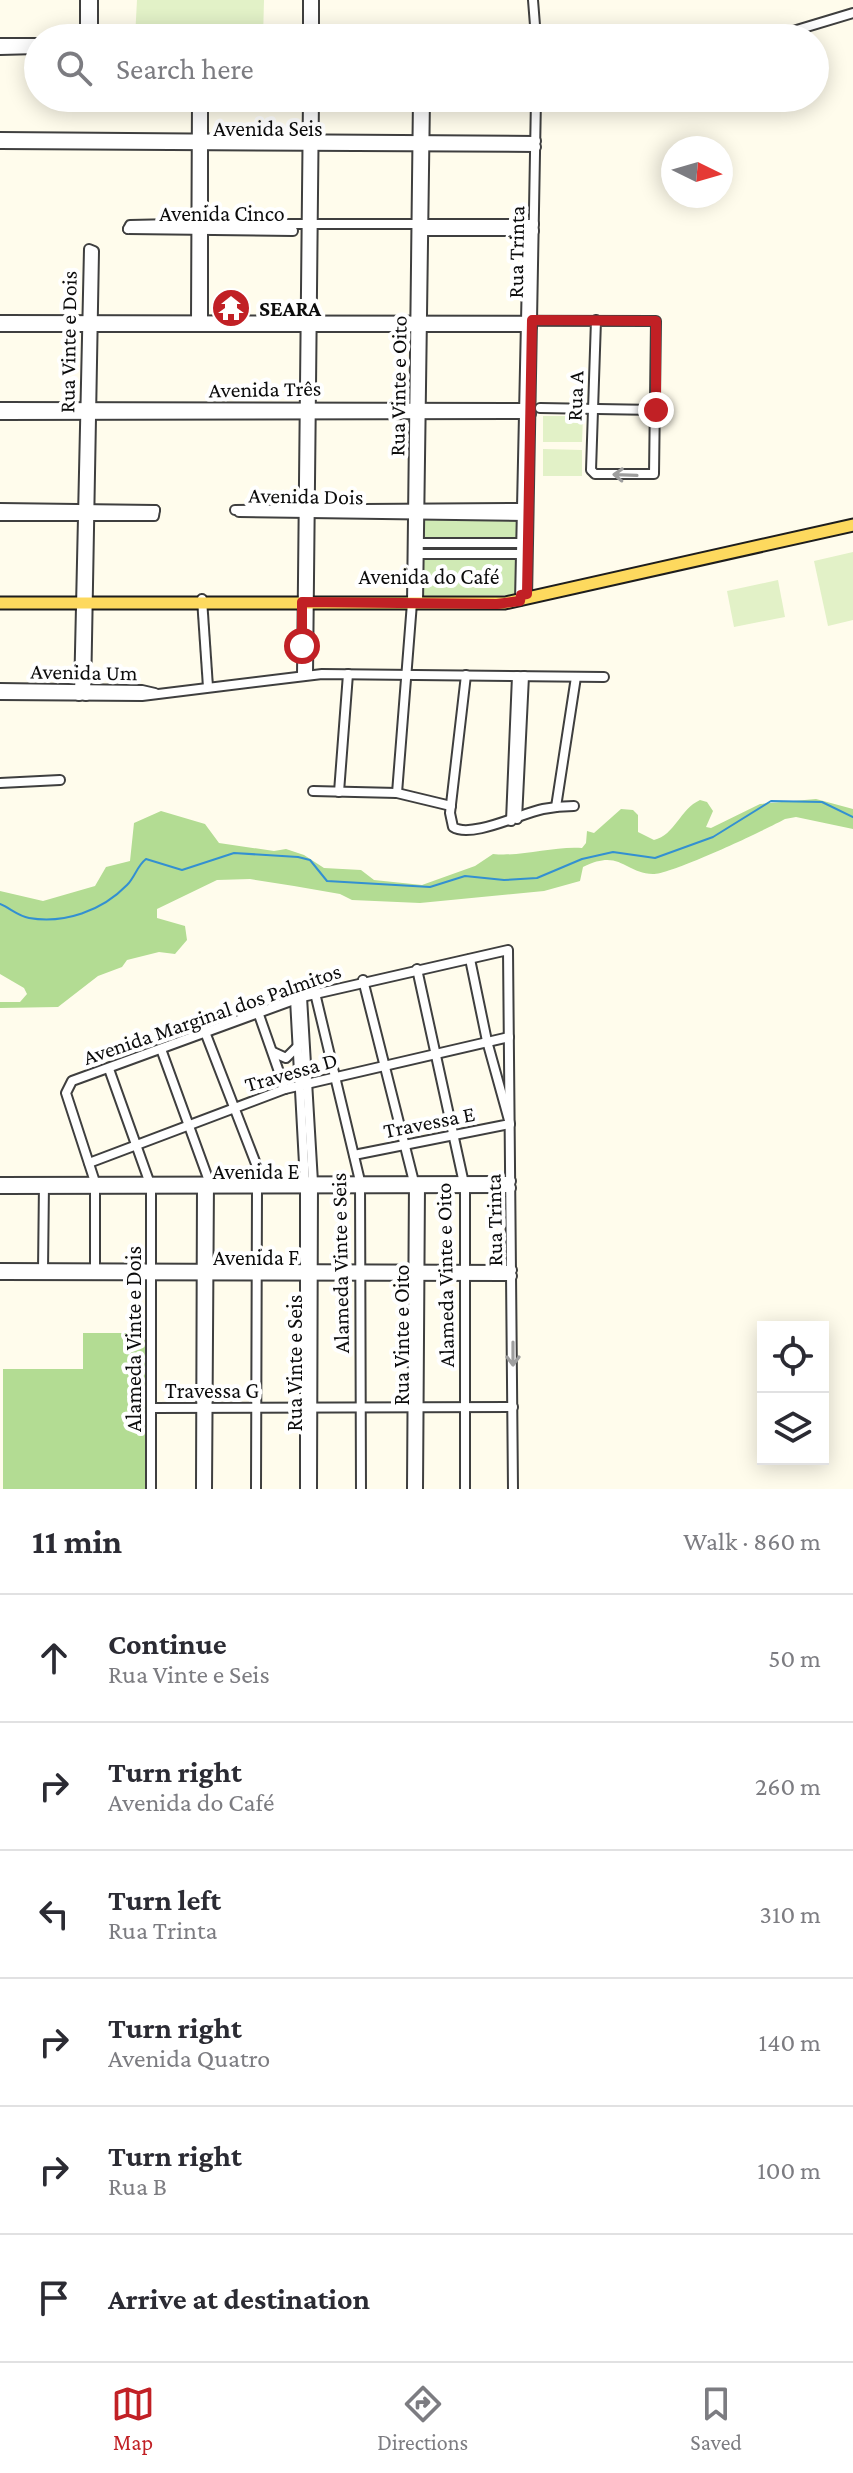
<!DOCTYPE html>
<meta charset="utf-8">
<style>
:root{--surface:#fff;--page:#f7f7f7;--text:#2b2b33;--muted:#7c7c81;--line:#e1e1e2;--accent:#c12025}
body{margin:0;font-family:"Crimson Pro",serif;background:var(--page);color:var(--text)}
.controls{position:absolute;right:24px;bottom:24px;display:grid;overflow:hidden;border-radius:0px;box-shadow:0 4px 20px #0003}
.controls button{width:72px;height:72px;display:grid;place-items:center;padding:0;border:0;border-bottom:2px solid var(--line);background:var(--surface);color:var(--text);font:40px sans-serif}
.compass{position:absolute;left:661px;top:136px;width:72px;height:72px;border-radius:50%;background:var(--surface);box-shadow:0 4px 20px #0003;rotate:95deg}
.stop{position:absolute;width:24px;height:24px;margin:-18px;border:6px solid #c12025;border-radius:50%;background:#fff}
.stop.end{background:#c12025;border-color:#fff;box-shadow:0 2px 8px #0008}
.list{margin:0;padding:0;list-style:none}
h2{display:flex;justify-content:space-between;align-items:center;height:104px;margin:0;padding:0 32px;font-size:34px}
h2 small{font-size:26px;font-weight:400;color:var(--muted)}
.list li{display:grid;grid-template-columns:52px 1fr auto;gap:24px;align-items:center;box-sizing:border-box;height:128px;padding:0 32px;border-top:2px solid var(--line)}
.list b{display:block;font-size:30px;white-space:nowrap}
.list p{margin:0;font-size:26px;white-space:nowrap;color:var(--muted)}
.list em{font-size:26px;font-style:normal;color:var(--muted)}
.icon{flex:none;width:44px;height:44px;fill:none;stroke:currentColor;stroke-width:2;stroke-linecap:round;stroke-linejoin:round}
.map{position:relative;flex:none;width:853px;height:1489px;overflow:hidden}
.search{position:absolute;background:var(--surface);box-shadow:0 4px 20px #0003;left:24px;right:24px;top:24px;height:88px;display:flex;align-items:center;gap:20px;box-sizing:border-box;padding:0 28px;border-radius:44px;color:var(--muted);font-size:30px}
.sheet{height:872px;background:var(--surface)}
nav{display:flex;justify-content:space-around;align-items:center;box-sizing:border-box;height:112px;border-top:2px solid var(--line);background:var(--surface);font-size:22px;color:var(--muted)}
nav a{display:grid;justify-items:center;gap:4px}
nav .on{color:var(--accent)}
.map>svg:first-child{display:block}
.green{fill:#d0eab5}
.forest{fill:#b3dc93}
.pitch{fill:#e2f1c7}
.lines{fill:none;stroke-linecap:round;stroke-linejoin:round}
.stream{stroke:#3390d1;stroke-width:2}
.minor-casing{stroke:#3f3f3f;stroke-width:12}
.major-casing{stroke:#1d1d1d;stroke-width:15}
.minor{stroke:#fff;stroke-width:8}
.major{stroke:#fdd95e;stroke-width:11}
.oneway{stroke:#9e9e9e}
.route{stroke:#c12025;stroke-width:10}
.labels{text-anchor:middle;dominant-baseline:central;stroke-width:8;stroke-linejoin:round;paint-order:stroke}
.street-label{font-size:22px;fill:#0c0c0c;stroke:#fff}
.poi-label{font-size:22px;font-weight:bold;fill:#0c0c0c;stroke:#fff;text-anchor:start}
</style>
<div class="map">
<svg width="853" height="1489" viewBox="0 0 853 1489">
<rect width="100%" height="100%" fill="#fffcec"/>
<g class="green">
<polygon points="421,516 523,516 522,543 420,543"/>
<polygon points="419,554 522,554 521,595 418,596"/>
</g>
<g class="forest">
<path d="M816 799 853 809V829L796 817 785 819C765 830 672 874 653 874 624 873 620 848 583 867L580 881 544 891 420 903 352 900 340 894 294 886 250 879 217 880 157 909V918L185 926 187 940 175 954 159 952 127 960 122 967 98 976 58 1007 0 1008V1002H20L27 994 24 988 0 974V891L43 901 95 886 106 867 130 861 134 823 161 811 205 824 219 843 274 851 286 849 304 855 324 868 361 870 374 880 422 885 475 866 493 854C522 857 553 846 582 848L586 843 587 831 594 833 621 809 633 810 638 815V832L654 840C675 835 680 809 700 800L707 802 713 811 706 827 711 828 760 804Z"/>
<polygon points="83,1333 145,1333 145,1489 3,1489 3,1369 83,1369"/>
</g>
<g class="pitch">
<polygon points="137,0 264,0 263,38 135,38"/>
<polygon points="543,416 583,416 582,442 543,442"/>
<polygon points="543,449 582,450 582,476 543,476"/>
<polygon points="853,552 853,620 828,626 814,561"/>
<polygon points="778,580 785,617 734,627 727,591"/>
</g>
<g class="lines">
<path class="stream" d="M0 904C10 908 18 916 29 918 64 924 102 911 127 885 135 877 137 866 146 859L182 870 234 853 298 857 310 860 327 881 430 887 465 876 504 880 537 878 582 859 613 852 655 858 713 837 771 801 822 802 853 817"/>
<defs>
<g id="minor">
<polyline points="93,0 93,38"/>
<polyline points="533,0 536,38"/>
<polyline points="85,38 85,0"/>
<polyline points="308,38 308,0"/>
<polyline points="314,38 314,0"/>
<polyline points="770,38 853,13"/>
<polyline points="0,43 38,43"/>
<polyline points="0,50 38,49"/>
<polyline points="203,98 203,321"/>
<polyline points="0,137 536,141"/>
<polyline points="0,144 536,147"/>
<polyline points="128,229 130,225 174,224 534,224"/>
<polyline points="128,229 293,231"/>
<polyline points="419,231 534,231"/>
<polyline points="0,320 656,321 654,474 595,474 591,470 596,320"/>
<polyline points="196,321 197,98"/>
<polyline points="0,327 532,327"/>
<polyline points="0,407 531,408"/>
<polyline points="540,408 656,410"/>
<polyline points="0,415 531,414"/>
<polyline points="0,508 155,510"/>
<polyline points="235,510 525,508"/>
<polyline points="239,512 525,516"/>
<polyline points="0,516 154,516 155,510"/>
<polyline points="420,543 522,543"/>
<polyline points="419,554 522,554"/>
<polyline points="202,599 208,687"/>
<polyline points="527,599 536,98"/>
<polyline points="520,601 528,228"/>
<polyline points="418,603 425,98"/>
<polyline points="308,674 314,98"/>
<polyline points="302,675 308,98"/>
<path d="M466 675 450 813 453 827C471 839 522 813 543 809 553 807 564 806 574 806"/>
<polyline points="0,688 142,690 155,693"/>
<polyline points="0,695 142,696 322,674 604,677"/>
<polyline points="79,696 89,249 94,251 86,696"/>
<polyline points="0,783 60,780"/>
<polyline points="313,791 397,793 451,806"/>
<polyline points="339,792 348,674"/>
<polyline points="397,793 412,603 418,98"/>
<polyline points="556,807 576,677"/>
<polyline points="517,819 524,676"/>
<polyline points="511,821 517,676"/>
<polyline points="417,969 465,1188 465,1489"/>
<polyline points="363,980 414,1182 412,1489"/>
<polyline points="315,993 360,1181 361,1489"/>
<polyline points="302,997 313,1182 312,1489"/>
<polyline points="295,999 305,1182 305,1489"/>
<polyline points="258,1012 285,1089"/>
<polyline points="205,1032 263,1182"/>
<polyline points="161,1049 209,1181 207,1489"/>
<polyline points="273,1052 286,1058 296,1048"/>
<polyline points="109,1069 149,1181"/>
<polyline points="354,1155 510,1124 487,1041 470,959"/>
<polyline points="89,1163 285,1089 509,1037"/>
<polyline points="0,1182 511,1181"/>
<polyline points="0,1189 511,1188"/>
<polyline points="0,1268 512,1270"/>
<polyline points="43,1270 44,1183"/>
<polyline points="0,1275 512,1276"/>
<polyline points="95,1275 95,1182 66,1093 72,1081 302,997 508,950 513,1489"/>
<polyline points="151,1408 513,1407"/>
<polyline points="151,1489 151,1189"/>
<polyline points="201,1489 202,1186"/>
<polyline points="256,1489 257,1189"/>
<polyline points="418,1489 420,1186"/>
</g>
<polyline id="major" points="0,603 505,603 853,525"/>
</defs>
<use href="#minor" class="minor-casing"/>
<use href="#major" class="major-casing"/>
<use href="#minor" class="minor"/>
<use href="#major" class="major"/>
</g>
<defs><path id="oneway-shaft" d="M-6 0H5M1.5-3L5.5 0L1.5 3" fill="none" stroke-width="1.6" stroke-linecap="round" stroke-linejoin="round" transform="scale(2)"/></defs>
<g class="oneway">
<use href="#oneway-shaft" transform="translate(625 475) rotate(-178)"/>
<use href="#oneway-shaft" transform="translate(513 1354) rotate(90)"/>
</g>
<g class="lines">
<polyline class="route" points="302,646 302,602 497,604 520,601 521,595 527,594 532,320 656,321 656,410"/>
</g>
<defs>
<symbol id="temple-disc" viewBox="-11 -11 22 22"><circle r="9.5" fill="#c12025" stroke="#fff"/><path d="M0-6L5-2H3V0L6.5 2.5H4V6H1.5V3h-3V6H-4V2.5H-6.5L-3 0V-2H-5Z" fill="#fff"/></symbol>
</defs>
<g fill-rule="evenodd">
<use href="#temple-disc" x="209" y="286" width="44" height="44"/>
</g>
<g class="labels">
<g class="street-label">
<text x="268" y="128">Avenida Seis</text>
<text x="222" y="213">Avenida Cinco</text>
<text transform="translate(516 252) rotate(-89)">Rua Trinta</text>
<text transform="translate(68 342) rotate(-89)">Rua Vinte e Dois</text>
<text transform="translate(398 386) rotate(-89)">Rua Vinte e Oito</text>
<text transform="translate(265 389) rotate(-1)">Avenida Três</text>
<text transform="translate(575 396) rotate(-88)">Rua A</text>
<text transform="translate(306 496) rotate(1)">Avenida Dois</text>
<text x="429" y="576">Avenida do Café</text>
<text transform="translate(84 672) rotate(1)">Avenida Um</text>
<text transform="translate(212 1014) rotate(-19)">Avenida Marginal dos Palmitos</text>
<text transform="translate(291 1072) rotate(-16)">Travessa D</text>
<text transform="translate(429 1122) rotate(-11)">Travessa E</text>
<text x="256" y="1171">Avenida E</text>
<text transform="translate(494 1220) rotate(-91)">Rua Trinta</text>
<text x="256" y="1257">Avenida F</text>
<text transform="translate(340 1263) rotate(-91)">Alameda Vinte e Seis</text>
<text transform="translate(445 1275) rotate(-91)">Alameda Vinte e Oito</text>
<text transform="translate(401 1335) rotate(-90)">Rua Vinte e Oito</text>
<text transform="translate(133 1339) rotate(-90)">Alameda Vinte e Dois</text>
<text transform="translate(294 1363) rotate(-90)">Rua Vinte e Seis</text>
<text x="212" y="1390">Travessa G</text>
</g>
<g class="poi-label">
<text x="259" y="308">SEARA</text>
</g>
</g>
</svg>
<div class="controls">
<button><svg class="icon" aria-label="locate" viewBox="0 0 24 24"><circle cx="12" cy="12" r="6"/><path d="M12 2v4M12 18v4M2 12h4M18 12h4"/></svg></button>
<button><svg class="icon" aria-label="layers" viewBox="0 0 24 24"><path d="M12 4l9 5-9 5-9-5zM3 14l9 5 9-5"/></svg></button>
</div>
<svg class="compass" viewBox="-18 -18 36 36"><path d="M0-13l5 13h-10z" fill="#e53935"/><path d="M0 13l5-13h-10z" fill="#7c7c81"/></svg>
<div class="stop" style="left:302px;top:646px"></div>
<div class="stop end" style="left:656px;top:410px"></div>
<div class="search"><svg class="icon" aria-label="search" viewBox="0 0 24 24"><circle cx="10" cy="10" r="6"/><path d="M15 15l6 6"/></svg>Search here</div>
</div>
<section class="sheet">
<h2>11 min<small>Walk · 860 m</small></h2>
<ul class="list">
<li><svg class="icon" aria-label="ahead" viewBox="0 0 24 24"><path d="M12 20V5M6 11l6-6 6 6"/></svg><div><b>Continue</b><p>Rua Vinte e Seis</p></div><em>50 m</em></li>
<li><svg class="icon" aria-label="right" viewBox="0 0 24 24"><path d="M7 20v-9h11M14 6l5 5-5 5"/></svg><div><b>Turn right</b><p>Avenida do Café</p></div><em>260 m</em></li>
<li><svg class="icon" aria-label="left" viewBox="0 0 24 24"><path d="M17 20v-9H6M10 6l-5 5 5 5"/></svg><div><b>Turn left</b><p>Rua Trinta</p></div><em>310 m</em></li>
<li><svg class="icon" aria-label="right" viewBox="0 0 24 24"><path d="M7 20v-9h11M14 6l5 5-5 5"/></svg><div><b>Turn right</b><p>Avenida Quatro</p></div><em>140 m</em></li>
<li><svg class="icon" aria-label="right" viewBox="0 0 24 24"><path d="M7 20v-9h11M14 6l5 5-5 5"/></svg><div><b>Turn right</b><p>Rua B</p></div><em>100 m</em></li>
<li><svg class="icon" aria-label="arrive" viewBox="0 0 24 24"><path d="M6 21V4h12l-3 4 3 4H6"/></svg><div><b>Arrive at destination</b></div></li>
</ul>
</section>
<nav>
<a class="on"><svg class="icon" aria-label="map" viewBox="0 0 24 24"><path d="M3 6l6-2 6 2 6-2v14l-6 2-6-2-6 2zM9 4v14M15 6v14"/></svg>Map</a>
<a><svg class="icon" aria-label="directions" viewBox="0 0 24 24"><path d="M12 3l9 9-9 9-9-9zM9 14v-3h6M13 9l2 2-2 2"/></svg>Directions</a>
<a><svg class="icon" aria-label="saved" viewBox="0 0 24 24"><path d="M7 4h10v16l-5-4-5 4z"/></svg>Saved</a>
</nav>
